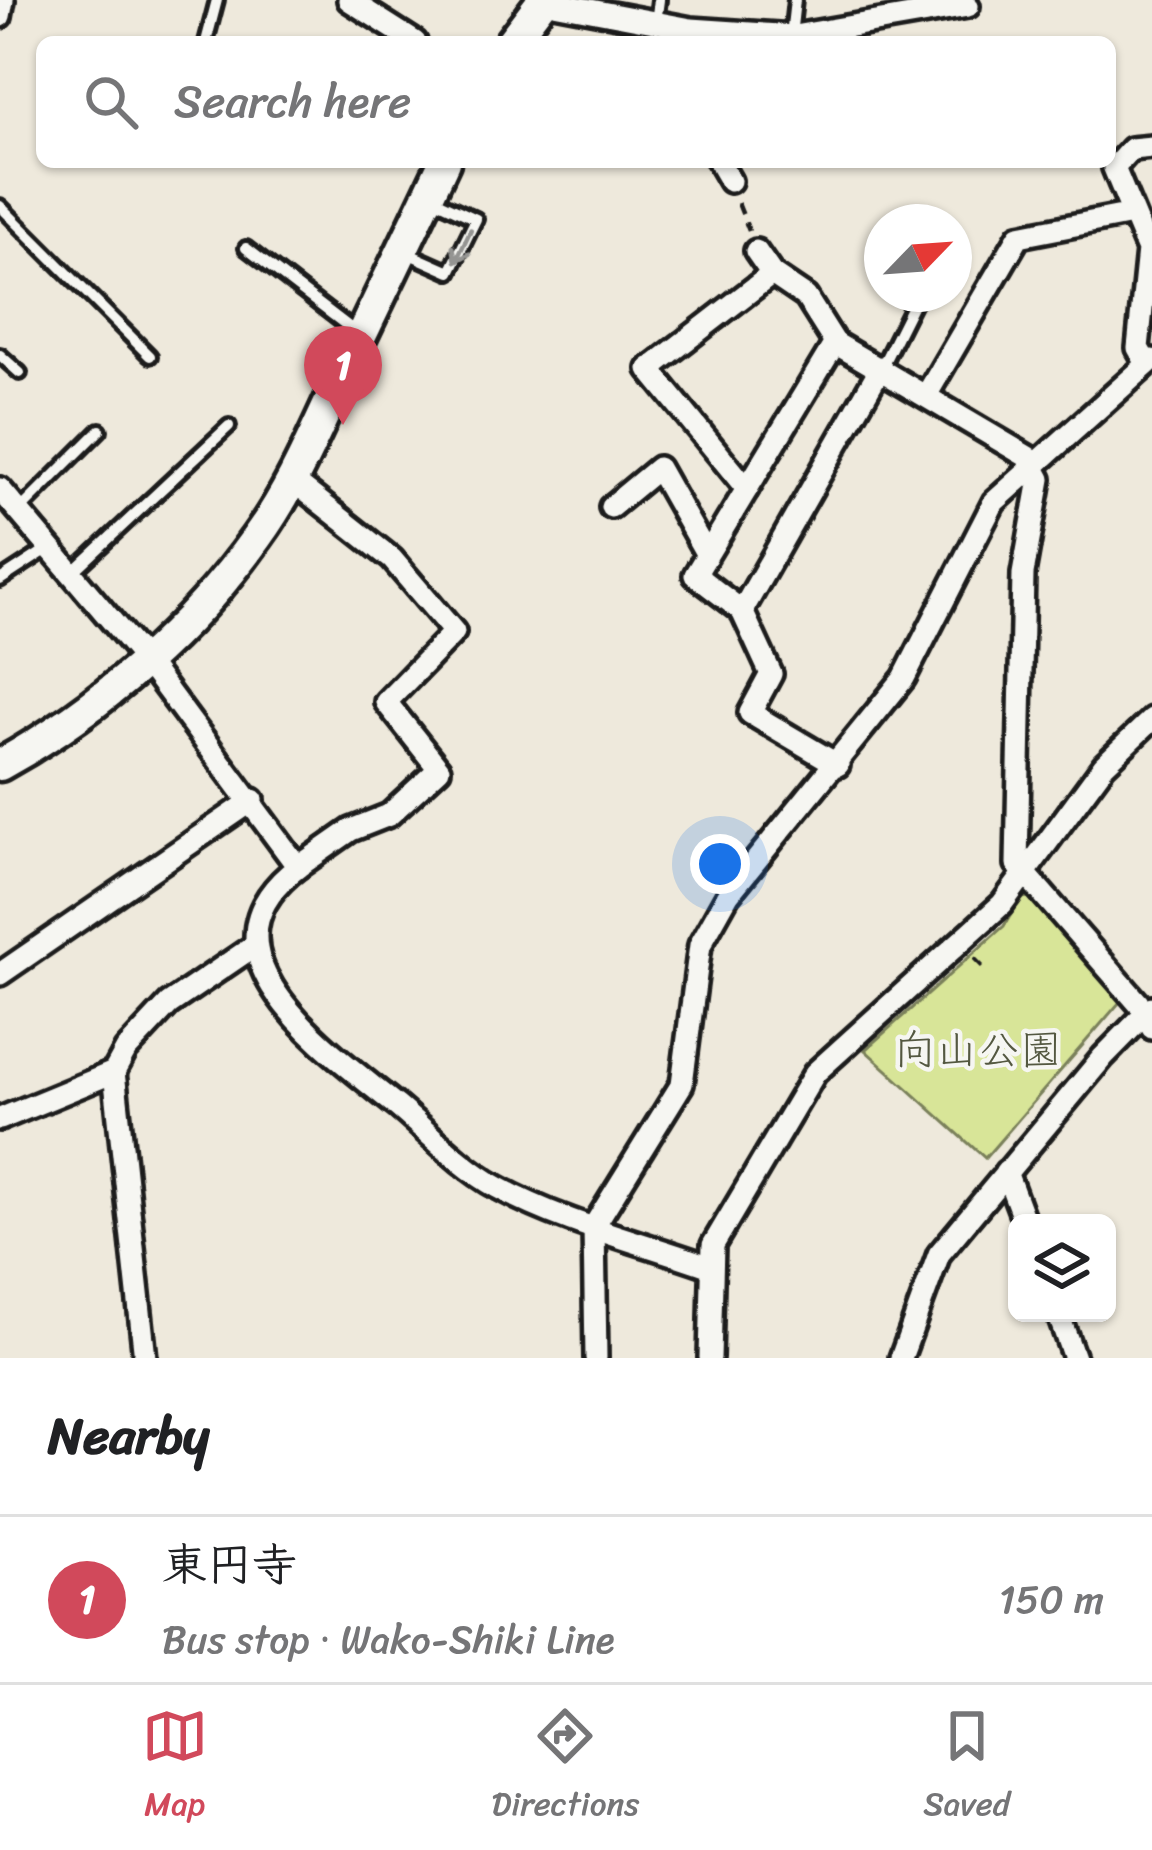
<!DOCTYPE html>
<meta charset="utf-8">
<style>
:root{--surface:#fff;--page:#f6f6f6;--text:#202124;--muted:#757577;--line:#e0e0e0;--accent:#d1495b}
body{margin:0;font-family:Sriracha,"Klee One",sans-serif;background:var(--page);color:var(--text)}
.controls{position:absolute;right:36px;bottom:36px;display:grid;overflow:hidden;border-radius:18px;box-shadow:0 3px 9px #0004}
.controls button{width:108px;height:108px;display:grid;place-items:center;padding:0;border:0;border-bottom:3px solid var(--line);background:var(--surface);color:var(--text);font:60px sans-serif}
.compass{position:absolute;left:864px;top:204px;width:108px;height:108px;border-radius:50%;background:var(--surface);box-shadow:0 3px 9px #0004;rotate:65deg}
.you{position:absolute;left:720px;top:864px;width:42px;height:42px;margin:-30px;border:9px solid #fff;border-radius:50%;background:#1a73e8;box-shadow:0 0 0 18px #1a73e833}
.badge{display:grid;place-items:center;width:78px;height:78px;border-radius:50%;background:var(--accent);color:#fff;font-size:39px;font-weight:700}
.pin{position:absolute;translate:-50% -99px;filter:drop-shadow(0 3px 6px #0008)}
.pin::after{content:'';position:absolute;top:63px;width:42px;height:36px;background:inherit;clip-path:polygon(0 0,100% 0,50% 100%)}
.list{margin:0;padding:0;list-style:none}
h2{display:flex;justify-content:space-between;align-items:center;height:156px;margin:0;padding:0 48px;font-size:51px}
h2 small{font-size:39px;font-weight:400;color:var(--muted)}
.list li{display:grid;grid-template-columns:78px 1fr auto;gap:36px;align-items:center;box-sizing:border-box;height:168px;padding:0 48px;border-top:3px solid var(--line)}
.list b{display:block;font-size:45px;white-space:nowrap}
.list p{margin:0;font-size:39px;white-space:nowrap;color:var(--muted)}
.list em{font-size:39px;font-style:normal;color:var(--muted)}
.icon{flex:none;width:66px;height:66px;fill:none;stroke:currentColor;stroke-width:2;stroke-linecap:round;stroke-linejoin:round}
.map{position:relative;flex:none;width:1152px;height:1358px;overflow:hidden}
.search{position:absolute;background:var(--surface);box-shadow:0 3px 9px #0004;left:36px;right:36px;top:36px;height:132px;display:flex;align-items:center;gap:30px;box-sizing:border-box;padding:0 42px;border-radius:18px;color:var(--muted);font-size:45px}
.sheet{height:324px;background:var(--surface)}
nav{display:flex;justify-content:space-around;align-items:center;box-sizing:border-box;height:168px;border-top:3px solid var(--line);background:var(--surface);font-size:33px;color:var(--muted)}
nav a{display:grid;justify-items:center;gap:6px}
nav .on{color:var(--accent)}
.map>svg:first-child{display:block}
.green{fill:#d8e598;stroke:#7a805a;stroke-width:3}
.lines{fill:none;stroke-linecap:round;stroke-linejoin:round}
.lane-casing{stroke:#1c1c1c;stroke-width:20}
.street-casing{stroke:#1c1c1c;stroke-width:30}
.secondary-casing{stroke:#1c1c1c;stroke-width:39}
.path{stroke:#1c1c1c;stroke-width:4.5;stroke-dasharray:12 9;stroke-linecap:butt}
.lane{stroke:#f6f6f2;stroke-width:10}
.street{stroke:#f6f6f2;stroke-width:21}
.secondary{stroke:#f6f6f2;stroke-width:30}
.oneway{stroke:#949492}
.labels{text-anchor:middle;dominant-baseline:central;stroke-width:9;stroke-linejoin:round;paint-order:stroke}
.park-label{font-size:42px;fill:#545841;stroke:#f6f6f2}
</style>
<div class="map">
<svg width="1152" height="1358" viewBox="0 0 1152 1358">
<rect width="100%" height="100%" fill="#eee9dc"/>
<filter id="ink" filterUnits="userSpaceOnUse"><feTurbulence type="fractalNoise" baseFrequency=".00833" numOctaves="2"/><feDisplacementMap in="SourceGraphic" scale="24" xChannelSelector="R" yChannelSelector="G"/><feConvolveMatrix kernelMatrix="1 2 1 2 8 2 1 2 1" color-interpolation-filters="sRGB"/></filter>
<g filter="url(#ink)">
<polygon class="green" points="1030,897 1120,994 1120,1002 985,1158 865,1050 1004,926 1021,898"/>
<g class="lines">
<defs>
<g id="lane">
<polyline points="656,22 659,0"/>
<polyline points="791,36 795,0"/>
<polyline points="206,42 217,0"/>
<polyline points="0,206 150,356"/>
<polyline points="246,248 358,334"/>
<polyline points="407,253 450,272 476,219 431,198"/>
<polyline points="0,355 20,373"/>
<polyline points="882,366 918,294"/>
<polyline points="19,511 100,430"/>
<polyline points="71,574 229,426"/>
<polyline points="0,580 49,548"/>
</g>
<g id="street">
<polyline points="349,0 415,42"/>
<polyline points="543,1 691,29 794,36 968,6"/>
<polyline points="0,16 3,0"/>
<polyline points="719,162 730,181"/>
<polyline points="756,251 772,274 806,297 835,343"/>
<polyline points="1146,362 1138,348 1148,250 1114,168 1131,149 1152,147"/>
<polyline points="881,367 742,611 695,575 835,343 1028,457 1040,479 1023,574 1017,864 1146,1012 1152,1028"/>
<polyline points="927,394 1019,236 1132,214"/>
<polyline points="292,480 392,559 454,632 386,702 439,769 389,815 351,830 298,867"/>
<path d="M0 489 145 660 298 867C184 953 331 1052 397 1106 428 1132 461 1167 497 1187 562 1223 641 1242 711 1267"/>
<polyline points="747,489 649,369 772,274"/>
<polyline points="611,507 658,468 706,553"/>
<polyline points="742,611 771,674 750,713 838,765"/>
<polyline points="0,974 253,800"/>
<polyline points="114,1072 145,1358"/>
<polyline points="0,1119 114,1072 126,1050 169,1004 254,946"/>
<polyline points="1006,1172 1025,1223"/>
<polyline points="1058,1313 1074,1358"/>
<polyline points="596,1358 594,1226 682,1084 700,945 728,895 904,678 994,502 1152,360"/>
<polyline points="710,1358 713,1245 815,1073 1002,904 1104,765 1152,719"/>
<polyline points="901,1358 939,1254 1103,1057 1152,1007"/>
</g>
<g id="secondary">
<polyline points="511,42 543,0"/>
<path d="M0 765C99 710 191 630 257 537 293 488 316 430 342 376 376 304 411 233 444 162"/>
</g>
</defs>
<use href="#lane" class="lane-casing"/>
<use href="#street" class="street-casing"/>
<use href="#secondary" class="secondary-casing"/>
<g class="path">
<polyline points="738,203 749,231"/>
<polyline points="974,958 983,967"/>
</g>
<use href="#lane" class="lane"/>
<use href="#street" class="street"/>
<use href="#secondary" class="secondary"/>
</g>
<defs><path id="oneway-shaft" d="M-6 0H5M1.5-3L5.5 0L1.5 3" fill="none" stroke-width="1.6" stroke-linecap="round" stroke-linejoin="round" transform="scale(3)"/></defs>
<use class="oneway" href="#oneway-shaft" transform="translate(463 246) rotate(115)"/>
</g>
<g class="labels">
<g class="park-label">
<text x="978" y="1050">向山公園</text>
</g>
</g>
</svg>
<div class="controls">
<button><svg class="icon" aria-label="layers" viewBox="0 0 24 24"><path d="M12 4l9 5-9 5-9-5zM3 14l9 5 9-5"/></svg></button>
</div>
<svg class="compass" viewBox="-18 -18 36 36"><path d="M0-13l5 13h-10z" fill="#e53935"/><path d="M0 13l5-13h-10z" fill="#757577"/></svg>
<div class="you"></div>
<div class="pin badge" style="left:343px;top:425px">1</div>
<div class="search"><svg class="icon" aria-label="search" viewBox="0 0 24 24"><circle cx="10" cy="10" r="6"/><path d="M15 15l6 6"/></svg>Search here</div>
</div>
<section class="sheet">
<h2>Nearby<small></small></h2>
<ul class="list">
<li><span class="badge">1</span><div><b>東円寺</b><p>Bus stop · Wako-Shiki Line</p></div><em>150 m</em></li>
</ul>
</section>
<nav>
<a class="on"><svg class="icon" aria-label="map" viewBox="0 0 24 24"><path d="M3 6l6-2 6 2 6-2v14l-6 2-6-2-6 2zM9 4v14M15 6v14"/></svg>Map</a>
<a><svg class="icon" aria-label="directions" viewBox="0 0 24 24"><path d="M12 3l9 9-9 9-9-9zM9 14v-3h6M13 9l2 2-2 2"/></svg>Directions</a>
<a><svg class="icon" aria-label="saved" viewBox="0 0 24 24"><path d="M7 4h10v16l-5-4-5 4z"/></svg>Saved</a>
</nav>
